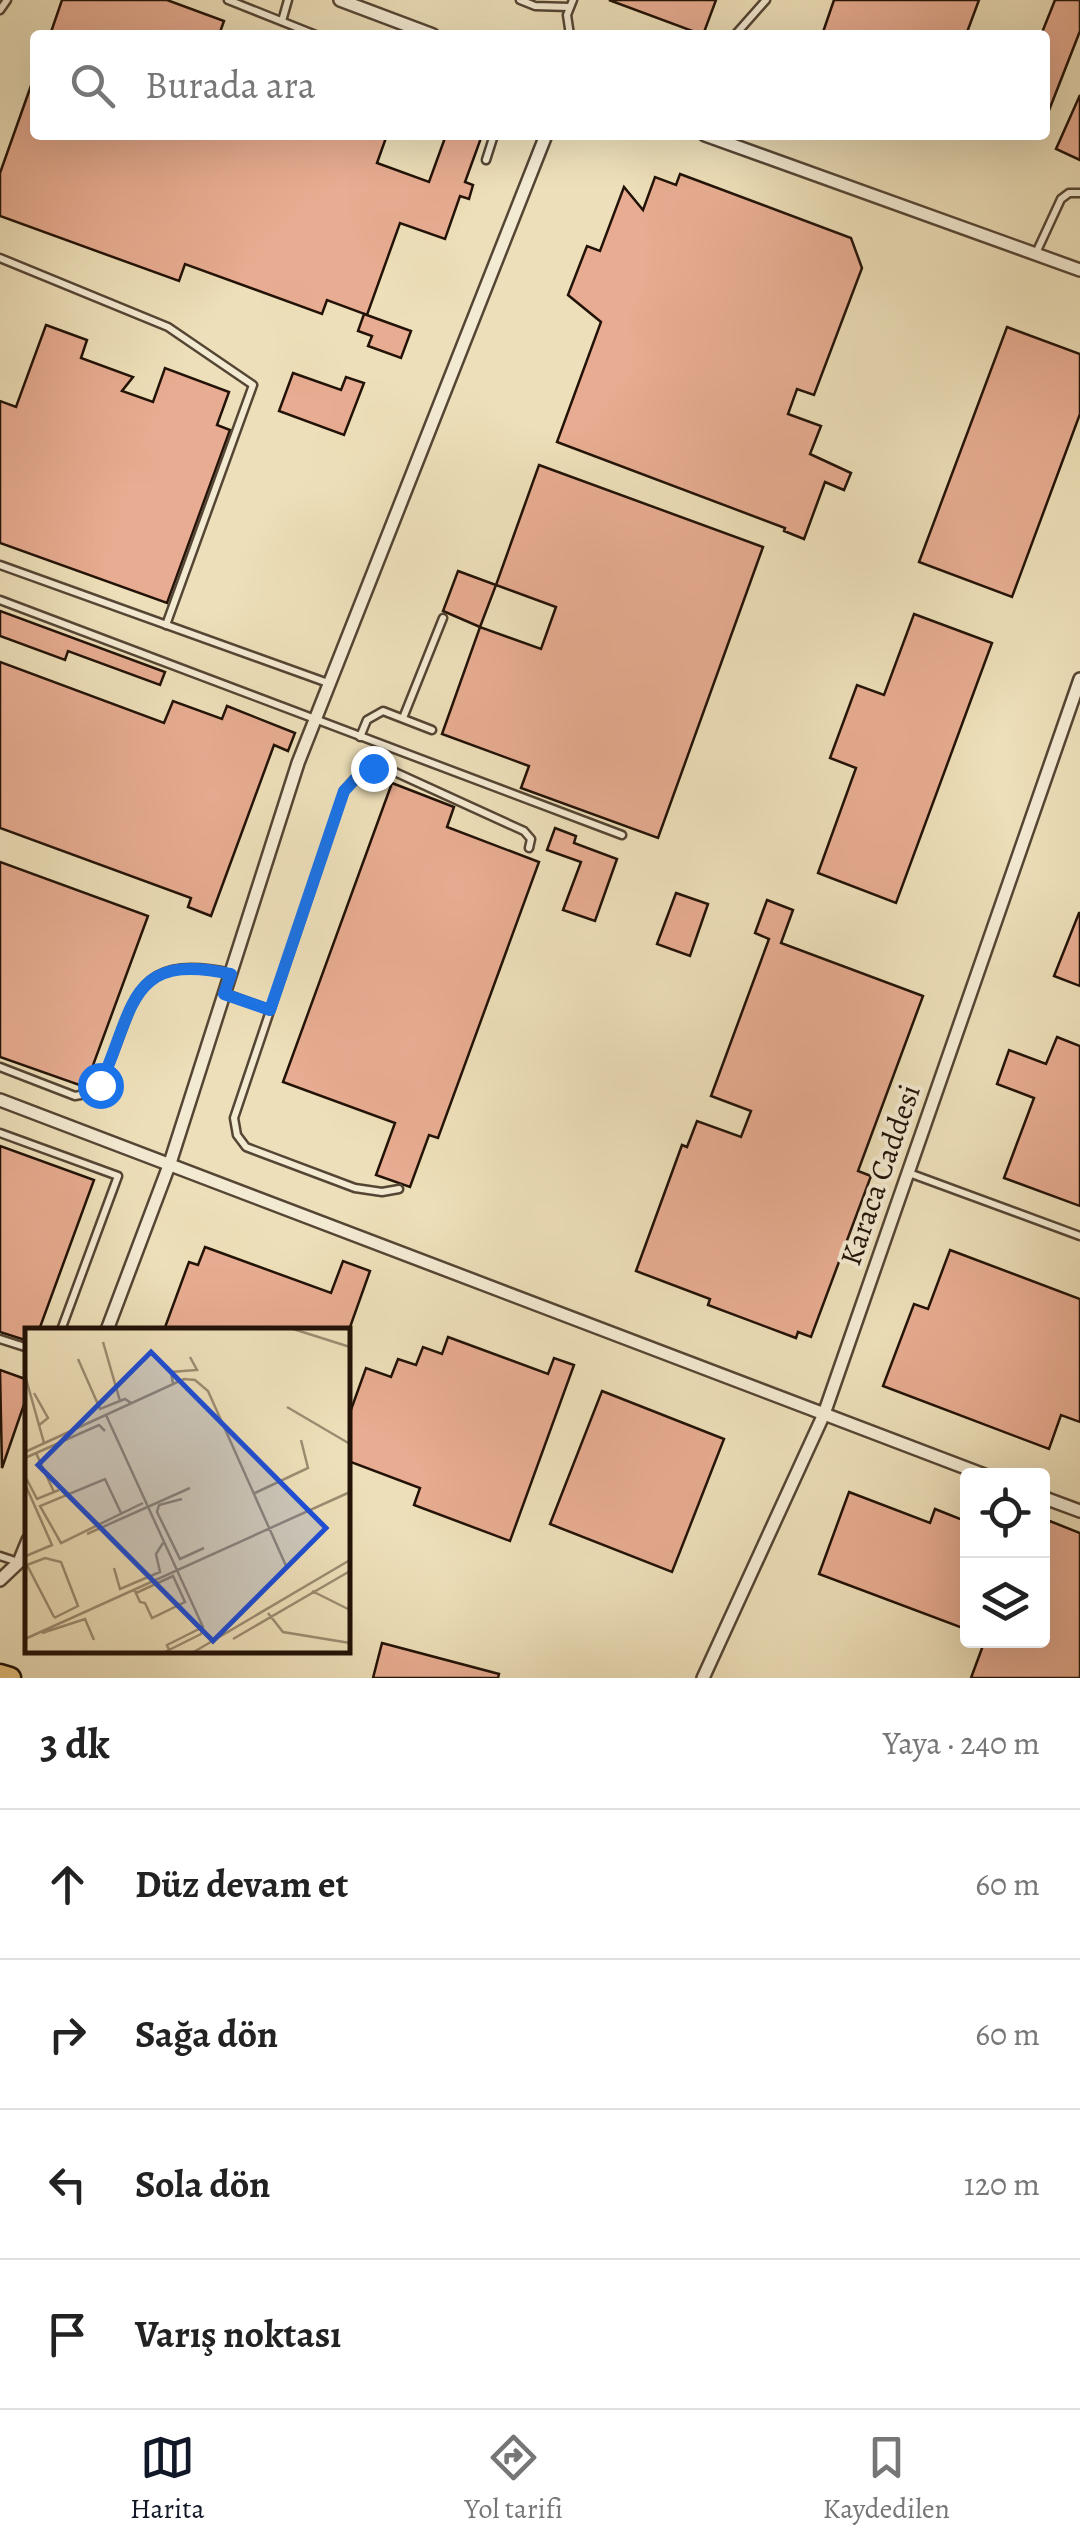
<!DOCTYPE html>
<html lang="tr">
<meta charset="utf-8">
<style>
:root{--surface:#fff;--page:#f6f6f6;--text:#222;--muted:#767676;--line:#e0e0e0;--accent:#111827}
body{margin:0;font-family:Alegreya,serif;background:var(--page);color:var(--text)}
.controls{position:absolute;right:30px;bottom:30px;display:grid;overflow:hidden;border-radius:10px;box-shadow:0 10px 40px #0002}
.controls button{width:90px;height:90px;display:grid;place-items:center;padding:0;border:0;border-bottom:2px solid var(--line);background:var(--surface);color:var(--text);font:50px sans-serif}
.stop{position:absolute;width:30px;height:30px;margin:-22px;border:8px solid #1a73e8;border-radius:50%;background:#fff}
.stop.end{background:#1a73e8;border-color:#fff;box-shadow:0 2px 10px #0008}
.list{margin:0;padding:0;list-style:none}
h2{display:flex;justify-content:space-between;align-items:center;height:130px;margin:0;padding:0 40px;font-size:42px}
h2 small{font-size:32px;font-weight:400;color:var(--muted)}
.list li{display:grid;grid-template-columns:65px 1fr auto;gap:30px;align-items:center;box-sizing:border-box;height:150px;padding:0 40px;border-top:2px solid var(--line)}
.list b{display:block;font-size:38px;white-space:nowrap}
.list em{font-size:32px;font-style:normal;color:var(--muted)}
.icon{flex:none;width:55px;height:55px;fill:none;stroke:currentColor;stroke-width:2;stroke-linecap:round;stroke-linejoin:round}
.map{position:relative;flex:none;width:1080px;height:1678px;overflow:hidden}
.search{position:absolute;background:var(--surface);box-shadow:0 10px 40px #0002;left:30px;right:30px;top:30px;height:110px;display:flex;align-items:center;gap:25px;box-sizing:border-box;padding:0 35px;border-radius:10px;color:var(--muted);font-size:38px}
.sheet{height:730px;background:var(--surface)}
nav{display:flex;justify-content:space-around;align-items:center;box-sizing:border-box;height:140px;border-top:2px solid var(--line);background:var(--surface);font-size:28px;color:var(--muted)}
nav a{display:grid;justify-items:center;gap:5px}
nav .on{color:var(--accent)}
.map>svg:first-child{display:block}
.building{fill:#e7ac91;stroke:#221207;stroke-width:2.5}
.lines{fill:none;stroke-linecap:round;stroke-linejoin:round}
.service-casing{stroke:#554534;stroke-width:11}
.minor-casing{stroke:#554534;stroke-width:16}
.trunk-casing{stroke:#221207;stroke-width:25}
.service{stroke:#f3ead2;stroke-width:6}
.minor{stroke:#f3ead2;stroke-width:11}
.trunk{stroke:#e6c07c;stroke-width:20}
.route{stroke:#1a73e8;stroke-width:12}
.labels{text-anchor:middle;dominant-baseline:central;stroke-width:8;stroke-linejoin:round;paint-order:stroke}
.street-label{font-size:30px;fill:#221207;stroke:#f3ead2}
.inset-road{fill:none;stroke:#9c8d72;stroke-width:2.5}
.view{fill:#1d4ed8;fill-opacity:0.15;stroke:#1d4ed8;stroke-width:5}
.inset-edge{fill:none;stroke:#221207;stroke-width:5}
</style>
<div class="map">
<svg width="1080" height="1678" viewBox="0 0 1080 1678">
<rect width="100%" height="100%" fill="#eddfb9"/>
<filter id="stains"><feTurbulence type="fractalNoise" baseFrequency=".002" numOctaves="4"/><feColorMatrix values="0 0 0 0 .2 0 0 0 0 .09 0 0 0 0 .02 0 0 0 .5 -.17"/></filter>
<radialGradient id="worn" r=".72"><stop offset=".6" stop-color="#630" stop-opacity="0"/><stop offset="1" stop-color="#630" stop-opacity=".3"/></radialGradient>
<g class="building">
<polygon points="62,0 167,0 224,21 219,35 50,35"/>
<polygon points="609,0 716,0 703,35"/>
<polygon points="834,0 979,0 966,35 822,35"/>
<polygon points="1055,0 1080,0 1080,31 1046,118 1045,35 1041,35"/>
<polygon points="33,80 35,135 387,135 377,163 429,182 446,135 474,135 481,138 465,182 473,185 469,199 460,196 445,239 400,223 367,315 327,300 322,314 185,264 179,281 0,216 0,173"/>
<polygon points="1080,95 1080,160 1056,149"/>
<polygon points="680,174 851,238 862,268 814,395 797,389 788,414 821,426 810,454 851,473 844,490 825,482 804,539 784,531 785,528 557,442 601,322 568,295 587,246 600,251 624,187 643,210 655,177 676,185"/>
<polygon points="364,314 411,331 401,358 368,346 372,336 358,331"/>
<polygon points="46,325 87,340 81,358 133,377 122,391 153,402 165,368 229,392 217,425 230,430 167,603 0,543 0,401 16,407"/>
<polygon points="1007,327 1080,354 1080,414 1012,597 919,562"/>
<polygon points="293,373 341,390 346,377 364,383 344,435 279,411"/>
<polygon points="539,465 763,547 658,838 521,788 529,766 442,734 480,627 541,649 556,607 496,585"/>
<polygon points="458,571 496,585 480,627 443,611"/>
<polygon points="0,611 165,672 160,685 68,651 65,660 0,636"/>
<polygon points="914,614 992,643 896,903 818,873 856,768 830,758 857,685 884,695"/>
<polygon points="0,662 164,723 173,701 222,719 227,706 295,733 288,751 274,745 211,916 188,907 191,898 0,828"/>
<polygon points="392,783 454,807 447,827 539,862 438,1138 429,1135 410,1187 376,1175 395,1123 283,1082"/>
<polygon points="555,828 576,836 574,843 617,859 595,921 563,910 581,862 547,850"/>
<polygon points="0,862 148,916 85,1087 0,1057"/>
<polygon points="676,893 708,904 690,956 657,944"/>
<polygon points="767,900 793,910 781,943 923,996 858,1171 871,1176 811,1337 798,1332 796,1338 708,1305 710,1299 636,1271 682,1145 687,1147 697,1121 741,1137 751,1111 711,1096 769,939 755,933"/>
<polygon points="1079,913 1080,913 1080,986 1054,976"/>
<polygon points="1057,1037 1080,1046 1080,1206 1004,1178 1034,1098 997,1084 1009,1050 1046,1064"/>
<polygon points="0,1146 94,1180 39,1330 28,1330 28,1341 0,1332"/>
<polygon points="205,1247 331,1293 343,1261 370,1271 349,1330 164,1330 189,1262 198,1265"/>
<polygon points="950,1250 1080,1299 1080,1422 1061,1415 1049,1449 883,1386 914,1304 928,1309"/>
<polygon points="448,1337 548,1374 554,1358 574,1365 510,1541 414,1505 420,1488 348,1461 348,1418 366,1368 391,1377 398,1359 416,1365 423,1347 442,1354"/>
<polygon points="0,1370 28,1380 28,1393 2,1468"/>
<polygon points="602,1391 724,1439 672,1572 550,1524"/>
<polygon points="849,1492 930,1523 935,1509 968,1522 968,1630 819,1574"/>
<polygon points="1042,1518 1080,1533 1080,1678 971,1678 985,1640 1042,1640"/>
<polygon points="382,1643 499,1674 498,1678 373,1678"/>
</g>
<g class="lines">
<defs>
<g id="service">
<polyline points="228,0 316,35"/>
<polyline points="520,0 535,6 569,7"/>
<polyline points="0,10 7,0"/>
<polyline points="282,21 288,0"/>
<polyline points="570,35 567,15 573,0"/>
<polyline points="735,35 766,0"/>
<polyline points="486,160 494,135"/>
<polyline points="1036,253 1061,199 1069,193 1080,193"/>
<polyline points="0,258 168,327 253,385 166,625"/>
<polyline points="0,565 328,683"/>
<polyline points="0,600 622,835"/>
<polyline points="403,718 443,618"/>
<polyline points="360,737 367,720 383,711 432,730"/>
<polyline points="226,994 270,1010"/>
<path d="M0 1067 75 1096 91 1093 100 1085C136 1010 126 950 231 973"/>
<polyline points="0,1133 118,1176 61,1330"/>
<polyline points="909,1173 1080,1236"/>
<polyline points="399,1189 382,1192 355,1188 246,1147 237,1135 234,1118 344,791 359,774 386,768 524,831 531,839 529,848"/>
<polyline points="0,1339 28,1348"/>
<polyline points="0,1556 18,1562"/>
</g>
<g id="minor">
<polyline points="340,0 433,35"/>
<polyline points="705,135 1080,270"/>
<polyline points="0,1100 987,1476"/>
<polyline points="107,1330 170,1163 298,763 546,135"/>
<polyline points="1042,1497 1080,1511"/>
<polyline points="0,1580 19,1562 28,1540"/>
<polyline points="703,1678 824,1414 1080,679"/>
</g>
<polyline id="trunk" points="0,1675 10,1678"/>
</defs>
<use href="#service" class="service-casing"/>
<use href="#minor" class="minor-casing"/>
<use href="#trunk" class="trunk-casing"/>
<use href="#service" class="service"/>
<use href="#minor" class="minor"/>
<use href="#trunk" class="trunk"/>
</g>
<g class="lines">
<path class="route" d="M100 1085C135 1009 127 951 231 974L224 994 270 1010 344 791 360 774 373 768"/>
</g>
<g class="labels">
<g class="street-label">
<text transform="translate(880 1175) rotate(-71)">Karaca Caddesi</text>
</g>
</g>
<g transform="translate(25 1328)">
<rect width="325" height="325" fill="#eddfb9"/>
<path class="inset-road" d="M265 0 325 19M78 14 95 73M53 31 75 81 100 71 106 75M0 47 19 115M148 56 146 44 172 42 165 29M9 65 23 90 13 98M262 79 325 116M81 87 178 299 176 306 138 325M0 124 159 51 170 52 183 63 262 240M11 125 29 164M0 130 74 97 80 103M0 148 12 171 34 162M0 156 27 217 1 228M230 165 283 140 276 112M157 171 134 177 132 184 155 231 179 220M96 185 80 151 15 178 36 215 118 175M62 206 165 160M2 237 20 230 36 234 53 278 29 290M2 237 29 289M89 240 95 261 135 244 131 226 138 215M109 261 115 274 120 275 127 290 160 274 148 248 111 265M287 263 325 282M243 285 258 304 325 315M17 305 60 291 69 312M0 311 325 164M208 311 325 243M144 322 142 317 178 299M167 325 325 232"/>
<path class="view" d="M126 24 301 200 188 313 13 137Z"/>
<rect width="325" height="325" class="inset-edge"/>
</g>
<rect width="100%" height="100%" filter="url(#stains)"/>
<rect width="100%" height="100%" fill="url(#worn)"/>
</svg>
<div class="controls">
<button><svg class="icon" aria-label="locate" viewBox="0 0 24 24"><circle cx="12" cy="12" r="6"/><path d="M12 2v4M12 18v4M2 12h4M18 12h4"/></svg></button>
<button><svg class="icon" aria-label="layers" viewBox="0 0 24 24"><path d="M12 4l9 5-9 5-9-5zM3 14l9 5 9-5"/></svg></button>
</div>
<div class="stop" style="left:100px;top:1085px"></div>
<div class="stop end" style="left:373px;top:768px"></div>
<div class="search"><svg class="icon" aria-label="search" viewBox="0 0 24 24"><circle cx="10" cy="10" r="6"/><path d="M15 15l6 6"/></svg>Burada ara</div>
</div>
<section class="sheet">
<h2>3 dk<small>Yaya · 240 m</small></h2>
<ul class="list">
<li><svg class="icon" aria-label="ahead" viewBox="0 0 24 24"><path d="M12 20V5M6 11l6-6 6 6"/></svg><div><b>Düz devam et</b></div><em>60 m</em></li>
<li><svg class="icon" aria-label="right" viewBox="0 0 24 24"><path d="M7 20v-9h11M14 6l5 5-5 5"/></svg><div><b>Sağa dön</b></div><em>60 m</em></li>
<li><svg class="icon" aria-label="left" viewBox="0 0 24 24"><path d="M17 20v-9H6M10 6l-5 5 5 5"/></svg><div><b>Sola dön</b></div><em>120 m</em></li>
<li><svg class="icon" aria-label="arrive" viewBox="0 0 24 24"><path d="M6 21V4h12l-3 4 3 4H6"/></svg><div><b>Varış noktası</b></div></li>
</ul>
</section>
<nav>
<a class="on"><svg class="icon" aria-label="map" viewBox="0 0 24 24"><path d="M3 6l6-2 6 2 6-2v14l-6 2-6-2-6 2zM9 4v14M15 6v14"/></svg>Harita</a>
<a><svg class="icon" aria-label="directions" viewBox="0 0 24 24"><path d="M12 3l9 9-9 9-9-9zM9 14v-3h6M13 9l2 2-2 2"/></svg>Yol tarifi</a>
<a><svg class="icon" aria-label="saved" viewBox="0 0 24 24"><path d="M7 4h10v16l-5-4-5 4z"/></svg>Kaydedilen</a>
</nav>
